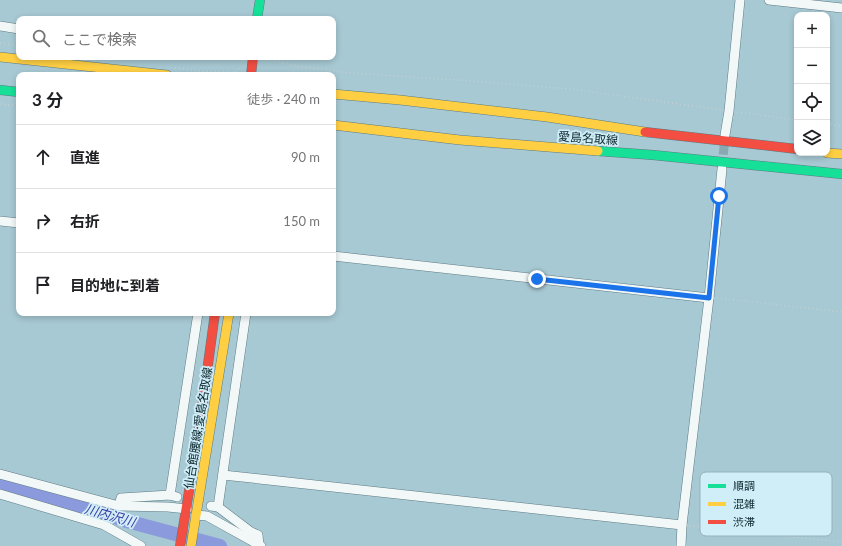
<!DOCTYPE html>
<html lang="ja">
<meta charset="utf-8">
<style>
:root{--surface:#fff;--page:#f2f2f2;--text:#202124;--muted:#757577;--line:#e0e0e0}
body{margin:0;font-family:Lato,"Noto Sans JP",sans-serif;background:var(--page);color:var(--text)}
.controls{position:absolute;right:12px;top:12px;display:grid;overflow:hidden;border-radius:8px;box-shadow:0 2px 6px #0003}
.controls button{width:36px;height:36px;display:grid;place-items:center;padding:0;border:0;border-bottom:1px solid var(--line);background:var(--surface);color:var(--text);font:20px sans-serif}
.stop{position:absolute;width:12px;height:12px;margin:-9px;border:3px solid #1a73e8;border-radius:50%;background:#fff}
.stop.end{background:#1a73e8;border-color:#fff;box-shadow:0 1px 4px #0008}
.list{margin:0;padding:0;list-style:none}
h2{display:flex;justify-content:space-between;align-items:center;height:52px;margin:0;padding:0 16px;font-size:17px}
h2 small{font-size:13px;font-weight:400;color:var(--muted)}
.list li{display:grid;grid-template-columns:26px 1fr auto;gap:12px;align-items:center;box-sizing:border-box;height:64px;padding:0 16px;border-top:1px solid var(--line)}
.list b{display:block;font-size:15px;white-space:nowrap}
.list em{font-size:13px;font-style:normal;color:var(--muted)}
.icon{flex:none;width:22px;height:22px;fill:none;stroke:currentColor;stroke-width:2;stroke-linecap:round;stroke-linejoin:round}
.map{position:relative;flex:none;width:842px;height:546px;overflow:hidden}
.search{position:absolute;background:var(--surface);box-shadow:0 2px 6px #0003;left:16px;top:16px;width:320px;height:44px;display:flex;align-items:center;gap:10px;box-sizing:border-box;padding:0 14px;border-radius:8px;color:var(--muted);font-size:15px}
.panel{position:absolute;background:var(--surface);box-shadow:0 2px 6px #0003;left:16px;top:72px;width:320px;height:244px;border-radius:8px}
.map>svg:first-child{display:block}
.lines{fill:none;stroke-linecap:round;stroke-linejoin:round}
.river{stroke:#8b9adc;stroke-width:14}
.street-tunnel{stroke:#88a8b2;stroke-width:9;stroke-dasharray:9 4.5;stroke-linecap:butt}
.street-casing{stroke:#5e7b83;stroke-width:10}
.fast-casing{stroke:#5e7b83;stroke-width:10}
.slow-casing{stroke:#5e7b83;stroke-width:10}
.jam-casing{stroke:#5e7b83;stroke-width:10}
.path{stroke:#c4cfd3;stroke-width:1.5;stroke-dasharray:1 3;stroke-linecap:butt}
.street{stroke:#f2f7f8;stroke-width:9}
.fast{stroke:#16e098;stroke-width:9}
.slow{stroke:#ffcf43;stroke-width:9}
.jam{stroke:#f24e42;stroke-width:9}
.route{stroke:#1a73e8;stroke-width:5}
.labels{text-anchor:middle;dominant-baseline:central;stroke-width:3.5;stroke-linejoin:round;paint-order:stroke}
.street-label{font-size:12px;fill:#0c262d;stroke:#d0eef8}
.water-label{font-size:13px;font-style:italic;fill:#3d38a0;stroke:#d0eef8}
.key{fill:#d0eef8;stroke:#95b2bb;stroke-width:1}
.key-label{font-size:11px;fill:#0c262d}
</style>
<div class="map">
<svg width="842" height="546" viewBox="0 0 842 546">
<rect width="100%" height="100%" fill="#a7c9d3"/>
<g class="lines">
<polyline class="river" points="0,485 37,496 102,512 123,520 220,546"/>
<polyline class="street-tunnel" points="722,168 725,137"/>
<defs>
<g id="street">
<polyline points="769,0 842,8"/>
<polyline points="0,26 19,29"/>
<polyline points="725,135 729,111 740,0"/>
<polyline points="0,221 19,223"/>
<polyline points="333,256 709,298"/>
<polyline points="0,474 119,506 168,507 187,509"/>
<polyline points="223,475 682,525"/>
<polyline points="0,494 104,525 141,546"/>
<polyline points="170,495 198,313"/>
<polyline points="119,506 121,498 170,495 177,497"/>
<polyline points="211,506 218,507 251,532 258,535 259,546"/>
<polyline points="218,507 246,313"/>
<polyline points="196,515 207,516 261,546"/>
<polyline points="681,546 682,525 709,298 722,169"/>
</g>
<g id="fast">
<polyline points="257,19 260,0"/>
<polyline points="0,90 19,92"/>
<polyline points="598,151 653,155 842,174"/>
</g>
<g id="slow">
<polyline points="0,57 167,75"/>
<polyline points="333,94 400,100 547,117 645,132"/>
<polyline points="333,125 460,140 598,151"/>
<polyline points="827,153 842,154"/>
<polyline points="191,546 229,313"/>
</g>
<g id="jam">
<polyline points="251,75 253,57"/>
<polyline points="645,132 797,149"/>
<polyline points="180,546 199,430 215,313"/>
</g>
</defs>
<use href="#street" class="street-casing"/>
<use href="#fast" class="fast-casing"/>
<use href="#slow" class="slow-casing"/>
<use href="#jam" class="jam-casing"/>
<g class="path">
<polyline points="0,43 19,46"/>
<polyline points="263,58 296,66 350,73 458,80 570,89 722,110"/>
<polyline points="175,68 198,71 229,72"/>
<polyline points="235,72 241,67"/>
<polyline points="228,75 228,72 240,72"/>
<polyline points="0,104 19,106"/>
<polyline points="737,112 797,120"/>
<polyline points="827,124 842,126"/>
<polyline points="717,298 842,312"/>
<polyline points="690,526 842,542"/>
</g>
<use href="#street" class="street"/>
<use href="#fast" class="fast"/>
<use href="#slow" class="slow"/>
<use href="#jam" class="jam"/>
</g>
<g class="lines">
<polyline class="route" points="537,279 709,298 719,196"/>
</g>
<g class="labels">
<g class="street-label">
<text transform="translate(588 138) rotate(4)">愛島名取線</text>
<text transform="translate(198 428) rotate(-81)">仙台館腰線;愛島名取線</text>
</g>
<g class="water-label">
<text transform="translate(110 515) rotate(16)">川内沢川</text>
</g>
</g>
<rect x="700" y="472" width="132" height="64" rx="6" class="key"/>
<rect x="708" y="484" width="18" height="4" fill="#16e098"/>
<rect x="708" y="502" width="18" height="4" fill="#ffcf43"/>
<rect x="708" y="520" width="18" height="4" fill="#f24e42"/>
<g class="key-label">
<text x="733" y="490">順調</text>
<text x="733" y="508">混雑</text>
<text x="733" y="526">渋滞</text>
</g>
</svg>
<div class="controls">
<button>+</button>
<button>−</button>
<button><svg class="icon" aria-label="locate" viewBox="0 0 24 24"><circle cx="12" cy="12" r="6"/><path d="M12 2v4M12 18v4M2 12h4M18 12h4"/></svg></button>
<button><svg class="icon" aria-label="layers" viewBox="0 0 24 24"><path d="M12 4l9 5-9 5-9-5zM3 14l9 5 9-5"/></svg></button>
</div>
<div class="stop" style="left:719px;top:196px"></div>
<div class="stop end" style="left:537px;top:279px"></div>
<div class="search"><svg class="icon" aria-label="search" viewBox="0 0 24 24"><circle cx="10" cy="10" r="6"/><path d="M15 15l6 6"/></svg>ここで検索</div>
<section class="panel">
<h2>3 分<small>徒歩 · 240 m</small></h2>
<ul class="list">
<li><svg class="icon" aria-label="ahead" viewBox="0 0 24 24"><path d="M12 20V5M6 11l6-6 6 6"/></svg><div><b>直進</b></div><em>90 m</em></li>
<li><svg class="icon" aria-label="right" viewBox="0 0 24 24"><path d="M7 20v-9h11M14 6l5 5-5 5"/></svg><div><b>右折</b></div><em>150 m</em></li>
<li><svg class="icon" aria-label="arrive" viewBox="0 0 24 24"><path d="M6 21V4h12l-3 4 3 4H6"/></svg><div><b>目的地に到着</b></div></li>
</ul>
</section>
</div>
